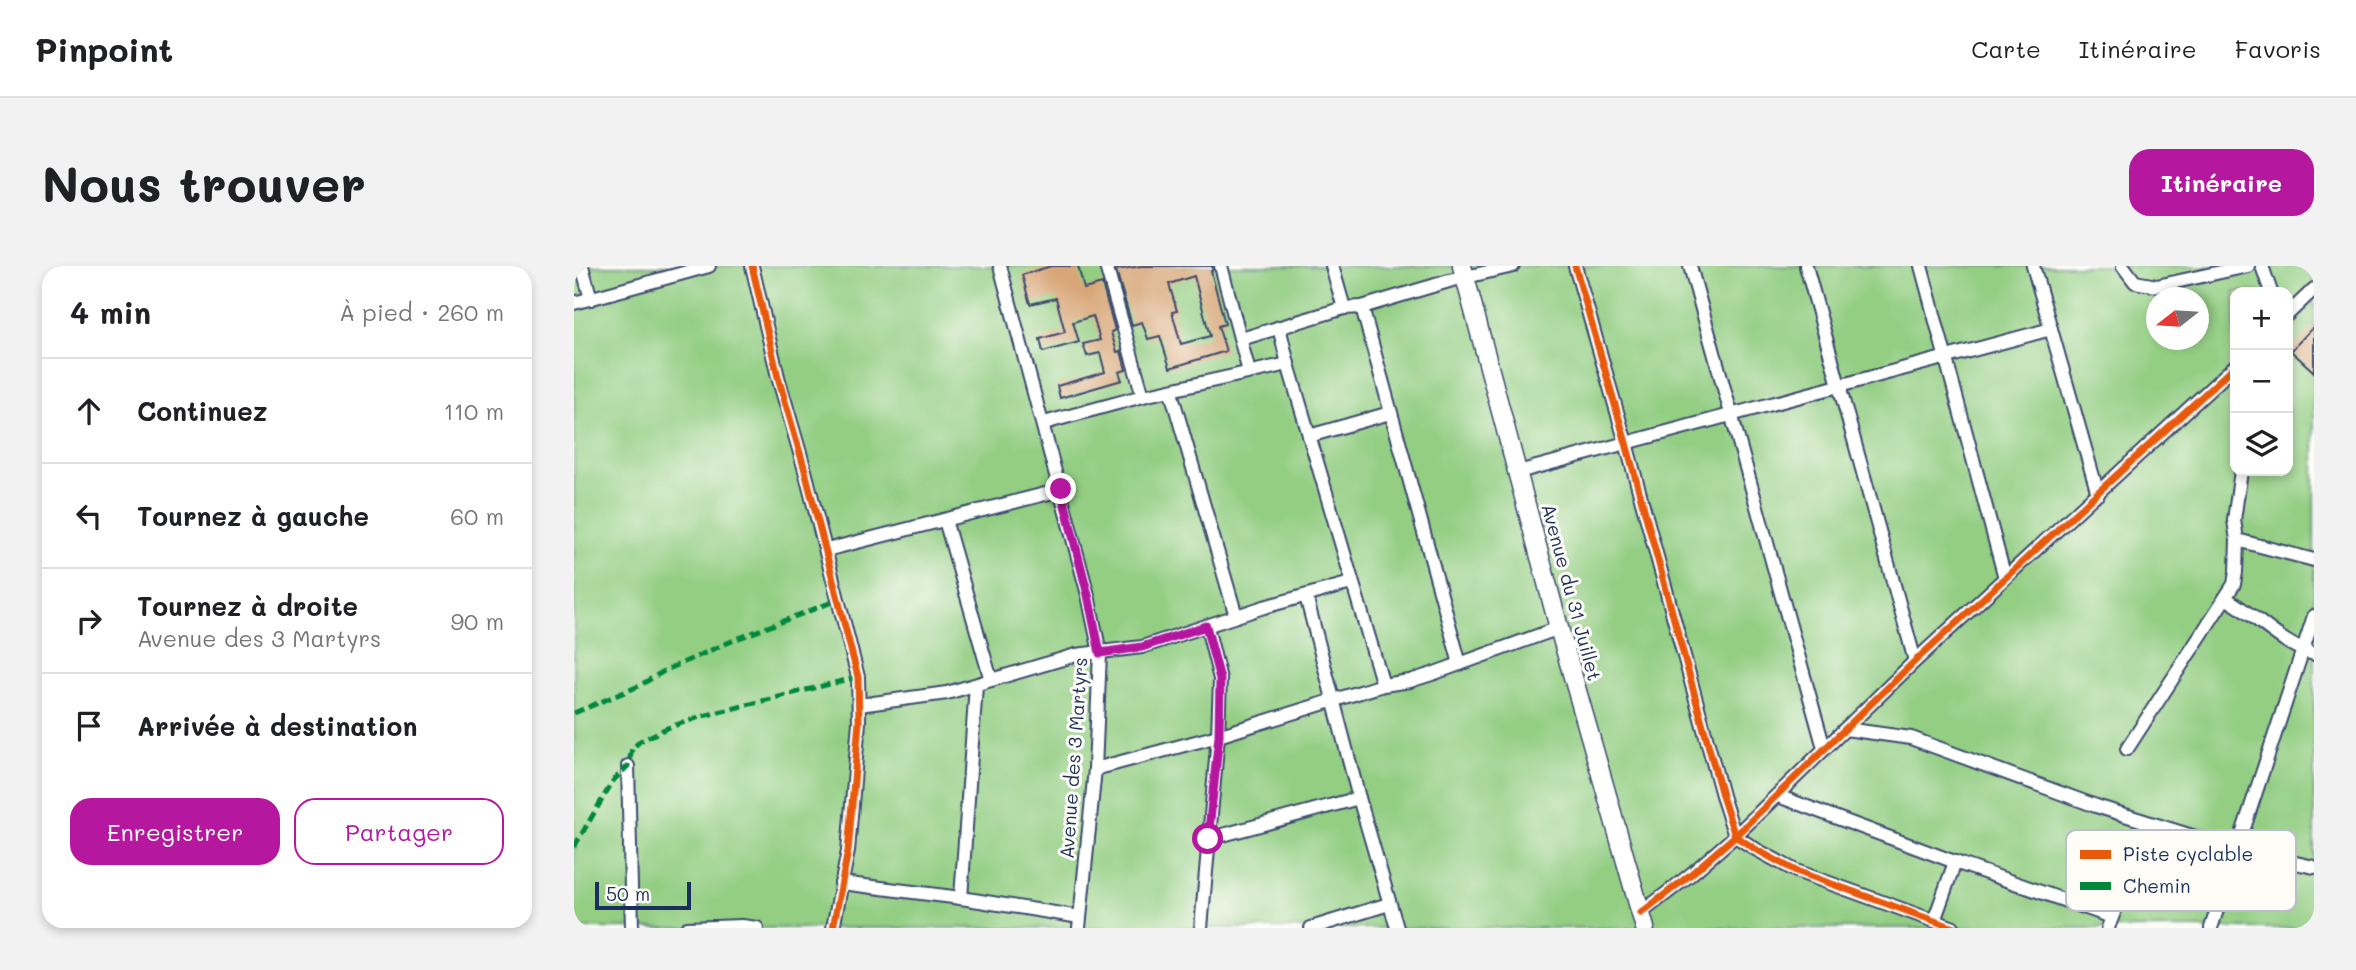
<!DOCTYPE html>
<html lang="fr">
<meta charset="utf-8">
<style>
:root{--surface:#fff;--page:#f2f2f2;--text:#202124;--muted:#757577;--line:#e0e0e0;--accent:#b5179e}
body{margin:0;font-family:Mali,sans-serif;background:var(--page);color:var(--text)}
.controls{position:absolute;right:21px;top:21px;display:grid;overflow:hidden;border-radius:14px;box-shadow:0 4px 10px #0003}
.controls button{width:63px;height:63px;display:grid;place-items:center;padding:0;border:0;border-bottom:2px solid var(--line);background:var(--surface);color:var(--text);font:35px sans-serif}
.compass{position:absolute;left:1572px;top:21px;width:63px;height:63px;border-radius:50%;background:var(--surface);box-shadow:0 4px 10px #0003;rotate:253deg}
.scale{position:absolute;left:21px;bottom:18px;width:96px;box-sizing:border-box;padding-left:7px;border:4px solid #1b2f5e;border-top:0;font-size:19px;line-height:24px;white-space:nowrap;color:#1b2f5e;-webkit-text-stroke:5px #fdfcf7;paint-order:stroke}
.stop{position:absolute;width:21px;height:21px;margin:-16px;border:5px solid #b5179e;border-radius:50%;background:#fff}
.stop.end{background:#b5179e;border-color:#fff;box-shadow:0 2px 7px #0008}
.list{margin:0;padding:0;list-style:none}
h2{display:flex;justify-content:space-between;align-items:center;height:91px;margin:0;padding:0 28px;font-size:30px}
h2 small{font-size:23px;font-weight:400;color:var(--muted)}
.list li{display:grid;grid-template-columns:46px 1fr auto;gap:21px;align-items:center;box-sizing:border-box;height:105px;padding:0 28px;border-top:2px solid var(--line)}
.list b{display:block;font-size:26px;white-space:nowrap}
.list p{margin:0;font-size:23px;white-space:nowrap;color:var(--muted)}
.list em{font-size:23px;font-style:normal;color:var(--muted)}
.actions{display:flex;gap:14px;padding:21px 28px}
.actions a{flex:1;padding:16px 0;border:2px solid var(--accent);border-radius:21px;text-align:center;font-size:24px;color:var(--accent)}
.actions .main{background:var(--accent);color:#fff}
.icon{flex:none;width:38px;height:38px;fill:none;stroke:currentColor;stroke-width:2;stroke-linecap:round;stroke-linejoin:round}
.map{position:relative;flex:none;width:1740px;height:662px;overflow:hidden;border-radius:21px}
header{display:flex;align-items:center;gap:42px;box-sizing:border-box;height:98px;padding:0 35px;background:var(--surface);border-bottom:2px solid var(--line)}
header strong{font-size:33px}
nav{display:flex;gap:38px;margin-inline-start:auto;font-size:24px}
.intro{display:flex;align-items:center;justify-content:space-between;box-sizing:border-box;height:168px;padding:0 42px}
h1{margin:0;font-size:49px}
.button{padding:18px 32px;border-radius:21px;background:var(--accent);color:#fff;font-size:24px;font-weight:700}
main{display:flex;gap:42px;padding:0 42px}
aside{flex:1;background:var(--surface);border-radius:21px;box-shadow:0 4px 10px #0003}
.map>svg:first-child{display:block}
.green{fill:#93ce83;stroke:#577e70;stroke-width:2;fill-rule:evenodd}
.building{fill:#d8a678;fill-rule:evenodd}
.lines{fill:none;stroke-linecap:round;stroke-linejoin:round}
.street-casing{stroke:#3b4a6d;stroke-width:16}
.secondary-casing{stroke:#3b4a6d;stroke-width:21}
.street{stroke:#fff;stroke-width:12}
.secondary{stroke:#fff;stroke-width:18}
.quiet{stroke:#00873e;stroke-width:5;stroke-dasharray:10 5;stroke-linecap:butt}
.cycleway-casing{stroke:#fdfcf7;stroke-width:11}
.cycleway{stroke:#e8590c;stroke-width:7}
.route{stroke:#b5179e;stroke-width:9}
.labels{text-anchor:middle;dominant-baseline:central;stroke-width:6;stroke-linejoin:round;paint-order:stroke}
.street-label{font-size:19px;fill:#1b2f5e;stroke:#fdfcf7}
.key{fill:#fdfcf7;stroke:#b9bec9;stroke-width:2}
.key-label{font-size:19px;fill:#1b2f5e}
</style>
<header>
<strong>Pinpoint</strong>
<nav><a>Carte</a><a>Itinéraire</a><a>Favoris</a></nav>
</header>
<div class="intro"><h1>Nous trouver</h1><a class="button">Itinéraire</a></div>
<main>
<aside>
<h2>4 min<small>À pied · 260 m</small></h2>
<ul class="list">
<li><svg class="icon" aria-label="ahead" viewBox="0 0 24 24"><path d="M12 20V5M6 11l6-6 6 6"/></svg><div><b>Continuez</b></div><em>110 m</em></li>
<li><svg class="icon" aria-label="left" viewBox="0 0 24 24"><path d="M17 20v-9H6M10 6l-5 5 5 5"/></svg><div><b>Tournez à gauche</b></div><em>60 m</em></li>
<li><svg class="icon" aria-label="right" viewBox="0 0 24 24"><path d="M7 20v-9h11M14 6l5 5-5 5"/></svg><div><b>Tournez à droite</b><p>Avenue des 3 Martyrs</p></div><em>90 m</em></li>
<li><svg class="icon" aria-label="arrive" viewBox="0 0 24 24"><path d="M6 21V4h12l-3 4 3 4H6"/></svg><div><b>Arrivée à destination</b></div></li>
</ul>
<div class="actions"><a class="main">Enregistrer</a><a>Partager</a></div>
</aside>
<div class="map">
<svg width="1740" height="662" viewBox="0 0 1740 662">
<rect width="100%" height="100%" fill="#fdfcf7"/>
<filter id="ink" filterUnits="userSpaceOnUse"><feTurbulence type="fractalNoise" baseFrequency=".0143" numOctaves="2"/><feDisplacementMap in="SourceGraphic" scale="14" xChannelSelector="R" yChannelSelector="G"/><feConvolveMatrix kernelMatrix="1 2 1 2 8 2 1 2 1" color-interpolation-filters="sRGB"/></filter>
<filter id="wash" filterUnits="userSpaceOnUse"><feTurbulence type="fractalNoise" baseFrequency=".00686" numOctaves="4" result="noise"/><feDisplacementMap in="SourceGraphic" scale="28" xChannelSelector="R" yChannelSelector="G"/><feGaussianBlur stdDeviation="1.57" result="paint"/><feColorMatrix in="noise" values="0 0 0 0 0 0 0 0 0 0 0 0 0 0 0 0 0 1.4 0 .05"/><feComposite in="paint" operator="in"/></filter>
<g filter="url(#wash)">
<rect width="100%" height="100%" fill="#f1e2c4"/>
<path class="green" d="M0 0H1740V662H0ZM1661 26H1714V205H1661ZM1582 32H1624V74H1582Z"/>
<g id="blocks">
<g class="building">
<polygon points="477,0 504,0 510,23 528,18 541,64 537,66 543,86 547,85 552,104 545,106 548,114 486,132 483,120 531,106 526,87 513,90 509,78 526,74 519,50 499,56 505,76 469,86 466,73 491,66 482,32 456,38 448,9"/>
<path d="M567 0H638L639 4 637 5 651 58 644 60 652 85 596 102 586 70 574 73 568 56 558 59 542 4ZM620 10 636 70 607 78 598 46 603 45 595 18Z"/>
<polygon points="1740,60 1740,106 1717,85"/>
</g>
</g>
</g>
<g filter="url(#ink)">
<use href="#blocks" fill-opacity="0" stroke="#3b4a6d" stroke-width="2"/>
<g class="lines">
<defs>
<g id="street">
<polyline points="8,0 17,33"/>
<polyline points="178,0 204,111 230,201 284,411 285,456 274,585 259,662"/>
<polyline points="426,0 514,329 526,387 521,503 505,662"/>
<polyline points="532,0 569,130"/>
<polyline points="647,0 675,106"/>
<polyline points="758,0 770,42"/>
<polyline points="1001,0 1052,177 1149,533 1161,570 1183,584 1222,605 1380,662"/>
<polyline points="1116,0 1250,482"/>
<polyline points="1232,0 1341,395"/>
<polyline points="1347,0 1431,312"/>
<polyline points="1459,0 1524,228"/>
<polyline points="1549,0 1561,16 1583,20 1674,0"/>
<polyline points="1688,0 1697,26"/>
<polyline points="0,37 135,0"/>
<polyline points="788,41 886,398"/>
<polyline points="1714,48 1740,23"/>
<polyline points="705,61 714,98 809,419"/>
<polyline points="667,73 770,42 788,41 875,15 939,0"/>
<polyline points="597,126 662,350"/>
<polyline points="470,157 569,130 714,98"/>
<polyline points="735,170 816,147"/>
<path d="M1667 205 1660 254 1663 274 1662 306 1660 318 1651 332C1681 348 1707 379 1740 388"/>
<polyline points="944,206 1477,63"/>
<polyline points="371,254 417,414"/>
<polyline points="1663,274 1740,294"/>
<polyline points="252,284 487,224"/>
<polyline points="732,330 785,532 823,662"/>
<polyline points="285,439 373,427 502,389 568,381 690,341 777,317"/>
<polyline points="1271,463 1337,472 1522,540 1663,584 1740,601"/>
<polyline points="1553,483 1651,332"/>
<polyline points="54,500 58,662"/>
<polyline points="521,503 644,470 809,419 836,415 858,408 985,362"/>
<polyline points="1204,530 1381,596 1360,655"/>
<polyline points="634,573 785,532"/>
<polyline points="1381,596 1538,651"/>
<polyline points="267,617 387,632 506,651"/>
<polyline points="387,632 402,419"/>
<polyline points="1067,647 1116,609 1161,570 1341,395 1661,100"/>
<polyline points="113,662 168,660 183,662"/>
<polyline points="627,662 644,470 646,413 633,361"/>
<polyline points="737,662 815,638"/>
<polyline points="1534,662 1574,557"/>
<polyline points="1637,662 1740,350"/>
</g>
<polyline id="secondary" points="888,0 985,362 1071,662"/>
</defs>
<use href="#street" class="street-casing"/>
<use href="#secondary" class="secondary-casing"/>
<use href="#street" class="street"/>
<use href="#secondary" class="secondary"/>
<g class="quiet">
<polyline points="0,447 65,420 90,405 160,374 266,333"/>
<polyline points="0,581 39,515 54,500 58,483 66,475 93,462 129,450 284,411"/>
</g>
<defs>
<g id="cycleway">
<polyline points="178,0 204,111 230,201 284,411 285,456 274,585 259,662"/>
<polyline points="1001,0 1052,177 1149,533 1161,570 1183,584 1222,605 1380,662"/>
<polyline points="1067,647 1116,609 1161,570 1341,395 1661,100"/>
</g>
</defs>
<use href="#cycleway" class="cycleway-casing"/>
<use href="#cycleway" class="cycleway"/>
</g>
</g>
<g class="lines" filter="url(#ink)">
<polyline class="route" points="487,223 514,329 526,387 568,381 632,360 646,413 645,470 634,573"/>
</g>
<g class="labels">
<g class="street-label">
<text transform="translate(998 326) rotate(75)">Avenue du 31 Juillet</text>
<text transform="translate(499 492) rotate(-86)">Avenue des 3 Martyrs</text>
</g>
</g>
<rect x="1492" y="564" width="230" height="81" rx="10" class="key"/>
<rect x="1506" y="584" width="31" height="9" fill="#e8590c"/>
<rect x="1506" y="616" width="31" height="8" fill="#00873e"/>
<g class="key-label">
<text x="1549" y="595">Piste cyclable</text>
<text x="1549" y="627">Chemin</text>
</g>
</svg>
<div class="controls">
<button>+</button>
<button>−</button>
<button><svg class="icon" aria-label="layers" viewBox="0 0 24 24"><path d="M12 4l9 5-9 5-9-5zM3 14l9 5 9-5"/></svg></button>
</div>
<svg class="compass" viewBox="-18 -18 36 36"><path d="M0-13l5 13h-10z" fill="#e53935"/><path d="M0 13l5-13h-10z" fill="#757577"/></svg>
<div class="scale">50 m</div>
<div class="stop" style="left:634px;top:573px"></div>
<div class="stop end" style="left:487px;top:223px"></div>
</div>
</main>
